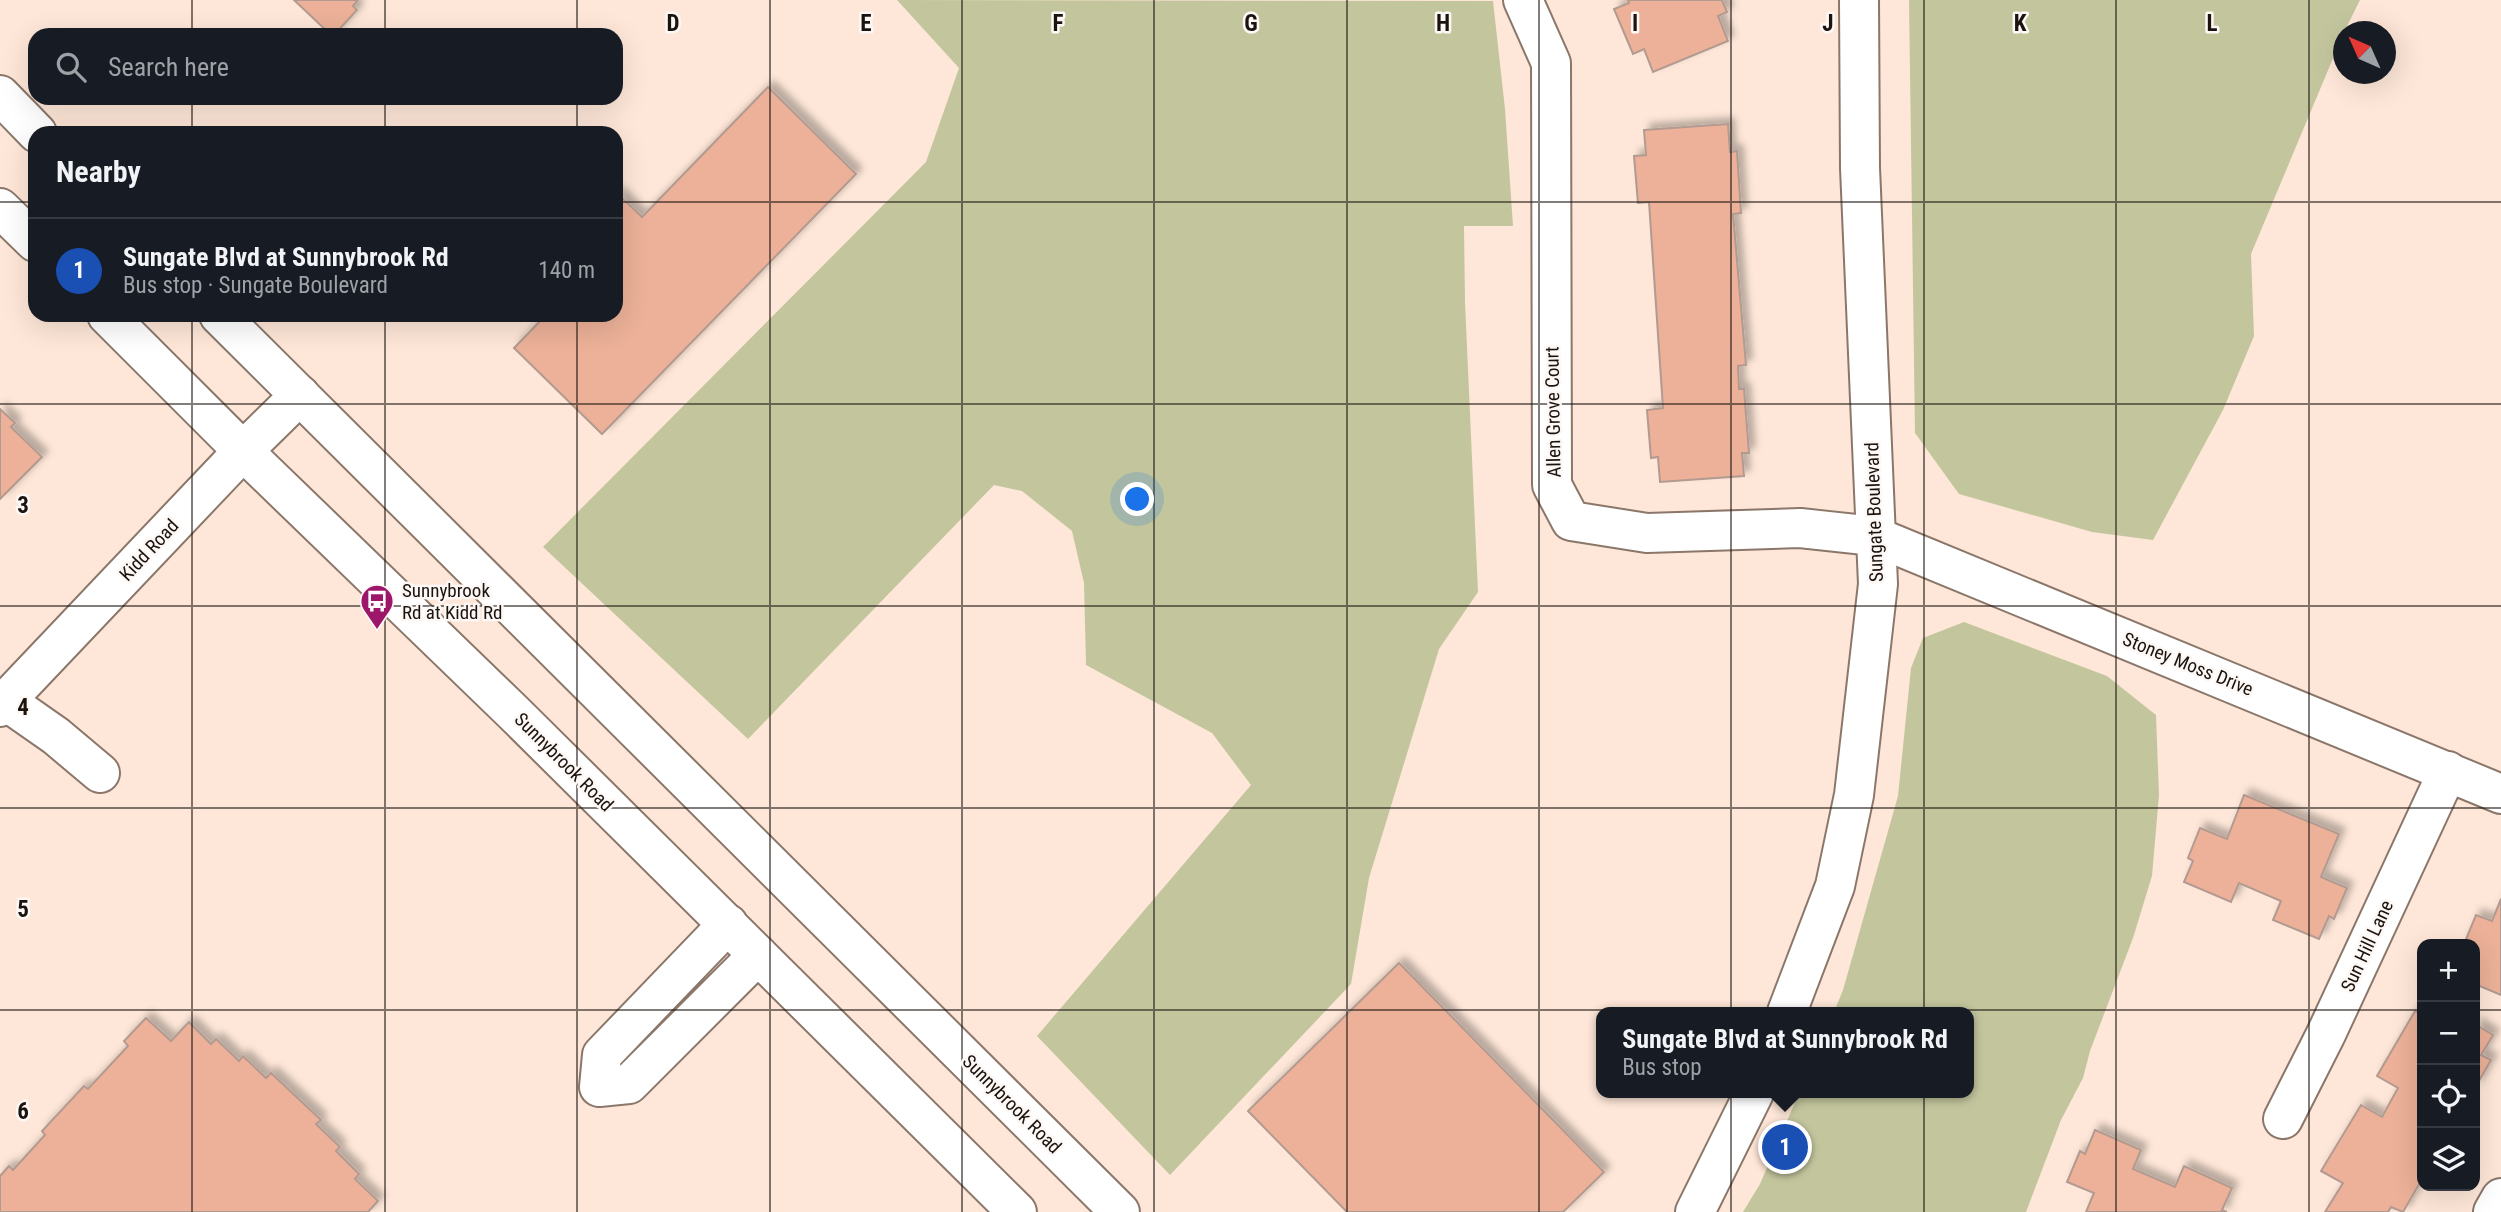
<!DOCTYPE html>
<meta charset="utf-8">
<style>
:root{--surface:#171b24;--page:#242831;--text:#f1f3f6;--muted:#9ea1a6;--line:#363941;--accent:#7c3aed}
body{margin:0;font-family:"Roboto Condensed",sans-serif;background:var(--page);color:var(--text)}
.controls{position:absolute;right:21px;bottom:21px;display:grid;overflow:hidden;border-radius:14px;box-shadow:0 7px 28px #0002}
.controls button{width:63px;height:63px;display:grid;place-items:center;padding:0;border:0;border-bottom:2px solid var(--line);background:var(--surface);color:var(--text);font:35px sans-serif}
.compass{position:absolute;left:2333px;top:21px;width:63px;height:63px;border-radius:50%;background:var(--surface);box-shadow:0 7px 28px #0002;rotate:315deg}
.you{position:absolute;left:1138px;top:500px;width:24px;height:24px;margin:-18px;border:5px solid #fff;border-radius:50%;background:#1a73e8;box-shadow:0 0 0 10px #1a73e833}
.badge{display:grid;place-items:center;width:46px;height:46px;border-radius:50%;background:var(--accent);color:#fff;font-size:23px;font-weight:700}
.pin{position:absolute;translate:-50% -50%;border:4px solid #fff;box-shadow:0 2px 7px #0006}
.popup{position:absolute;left:1596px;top:1007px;width:378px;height:91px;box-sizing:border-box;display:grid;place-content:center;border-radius:14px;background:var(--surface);filter:drop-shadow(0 2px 5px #0005);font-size:23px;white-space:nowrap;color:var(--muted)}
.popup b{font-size:26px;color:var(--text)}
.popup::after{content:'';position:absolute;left:50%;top:100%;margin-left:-14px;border:14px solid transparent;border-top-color:var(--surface)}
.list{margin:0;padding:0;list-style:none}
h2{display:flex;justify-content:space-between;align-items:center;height:91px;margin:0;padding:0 28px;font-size:30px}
h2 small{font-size:23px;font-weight:400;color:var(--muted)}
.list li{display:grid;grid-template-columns:46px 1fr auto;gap:21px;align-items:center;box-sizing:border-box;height:105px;padding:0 28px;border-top:2px solid var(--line)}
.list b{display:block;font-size:26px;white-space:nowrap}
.list p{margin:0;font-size:23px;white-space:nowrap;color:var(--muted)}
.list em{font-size:23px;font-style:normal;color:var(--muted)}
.icon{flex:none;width:38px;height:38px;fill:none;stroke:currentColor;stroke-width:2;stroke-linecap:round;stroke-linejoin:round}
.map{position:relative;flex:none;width:2501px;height:1212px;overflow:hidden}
.search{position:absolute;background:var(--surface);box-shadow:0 7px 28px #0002;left:28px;top:28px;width:595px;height:77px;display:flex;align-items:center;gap:18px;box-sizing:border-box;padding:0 24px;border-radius:21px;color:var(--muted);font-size:26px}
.panel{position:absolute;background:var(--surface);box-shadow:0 7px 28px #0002;left:28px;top:126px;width:595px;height:196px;border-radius:21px}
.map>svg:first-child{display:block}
.green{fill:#c3c69d}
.building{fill:#ecb198;stroke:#b29a90;stroke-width:2;filter:url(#shadow)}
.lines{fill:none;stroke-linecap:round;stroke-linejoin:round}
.minor-casing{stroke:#8b776a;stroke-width:42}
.major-casing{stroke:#8b776a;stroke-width:42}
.minor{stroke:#fff;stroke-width:38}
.major{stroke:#fff;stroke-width:38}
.grid{fill:none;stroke:#1a130e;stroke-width:2;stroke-opacity:0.55}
.labels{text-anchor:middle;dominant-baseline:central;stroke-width:5;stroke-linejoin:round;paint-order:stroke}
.street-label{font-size:19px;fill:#1a130e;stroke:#fdf8f5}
.poi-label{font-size:19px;fill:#1a130e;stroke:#fdf8f5;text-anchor:start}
.grid-label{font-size:23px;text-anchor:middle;font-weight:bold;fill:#1a130e;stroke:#fdf8f5;stroke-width:5;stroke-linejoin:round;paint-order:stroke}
</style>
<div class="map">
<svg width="2501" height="1212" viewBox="0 0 2501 1212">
<defs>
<filter id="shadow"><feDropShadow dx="6" dy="-6" stdDeviation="3.5" flood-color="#0004"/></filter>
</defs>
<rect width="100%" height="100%" fill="#fee7d8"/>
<g class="green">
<polygon points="897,0 1493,1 1505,109 1513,226 1464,226 1465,302 1478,592 1439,649 1369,878 1351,984 1170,1175 1037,1036 1251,785 1212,733 1086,665 1084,583 1072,531 1022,491 994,485 748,739 543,547 926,162 959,68"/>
<polygon points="1909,0 2360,0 2344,32 2251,254 2254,336 2223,410 2153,540 2092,532 1959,494 1915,433"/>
<polygon points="1964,622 2107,676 2156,715 2159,795 2152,876 2133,938 2090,1051 2083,1078 2061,1120 2026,1212 1743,1212 1760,1184 1799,1093 1969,1093 1969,1012 1834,1012 1843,990 1898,796 1911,668 1923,638"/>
</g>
<g class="building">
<polygon points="294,0 358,0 353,6 357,10 334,35 331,35"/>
<polygon points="1628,0 1722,0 1727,12 1718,16 1728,41 1653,72 1644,49 1633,54 1614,9 1629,3"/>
<polygon points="768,87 856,174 602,434 514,348 546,315 616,315 616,192 642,217"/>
<polygon points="1728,124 1730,152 1737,151 1741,213 1733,214 1746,365 1738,366 1739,389 1744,389 1749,453 1742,453 1744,476 1660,482 1658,457 1651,458 1647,410 1663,408 1649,202 1638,203 1634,156 1646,155 1644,130"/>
<polygon points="0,409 15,423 11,427 42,457 0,499"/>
<polygon points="2244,795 2339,834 2321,877 2347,888 2334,919 2329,916 2319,939 2273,920 2281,901 2239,883 2231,902 2184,882 2193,861 2188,858 2200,828 2227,839"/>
<polygon points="2501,899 2501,995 2475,984 2475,944 2464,944 2476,915 2492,921"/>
<polygon points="1399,963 1604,1172 1563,1212 1347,1212 1248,1111"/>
<polygon points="2415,1011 2422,1015 2422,1179 2403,1212 2391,1207 2388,1212 2325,1212 2343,1183 2321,1171 2361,1105 2382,1117 2398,1088 2377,1076"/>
<polygon points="146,1018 171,1041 189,1022 211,1044 216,1039 239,1061 243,1056 266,1078 271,1073 321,1120 316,1124 340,1147 336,1151 359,1174 355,1179 378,1201 368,1212 0,1212 0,1176 9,1166 13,1170 45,1135 42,1131 84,1086 88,1089 128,1046 124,1041"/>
<polygon points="2475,1024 2493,1035 2481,1055 2491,1060 2475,1088"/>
<polygon points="2095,1130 2141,1150 2133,1169 2175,1187 2184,1166 2232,1188 2222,1210 2227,1212 2086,1212 2094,1193 2067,1182 2080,1151 2085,1154"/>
</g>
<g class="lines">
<defs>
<g id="minor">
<polyline points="1523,0 1551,63 1552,485 1571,521 1647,533 1800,528 1874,536 2501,794"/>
<polyline points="6,701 56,736 100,773"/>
<polyline points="0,707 243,451 300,395"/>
<polyline points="728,924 602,1055 599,1087 629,1084 758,955"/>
<polyline points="1787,1012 1835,886 1854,795 1878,584 1860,168 1859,0"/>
<polyline points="2283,1119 2326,1034 2448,771"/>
<polyline points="1695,1212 1754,1093"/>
<polyline points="2493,1212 2501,1198"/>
</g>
<g id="major">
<polyline points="0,95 37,133"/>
<polyline points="0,208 35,242"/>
<polyline points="107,315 243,451 514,713 1017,1212"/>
<polyline points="219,315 1120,1212"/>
</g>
</defs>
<use href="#minor" class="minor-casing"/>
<use href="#major" class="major-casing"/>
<use href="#minor" class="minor"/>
<use href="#major" class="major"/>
</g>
<path class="grid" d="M192 0V35M385 0V35M577 0V35M770 0V1212M962 0V1212M1154 0V1212M1347 0V1212M1539 0V1212M1731 0V1212M1924 0V1212M2116 0V1212M2309 0V1212M192 98V133M385 98V133M577 98V133M0 202H35M616 202H2501M192 315V1212M385 315V1212M577 315V1212M0 404H2501M0 606H2501M0 808H2501M0 1010H2422M2475 1010H2501"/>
<defs>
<symbol id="bus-pin" viewBox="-11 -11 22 30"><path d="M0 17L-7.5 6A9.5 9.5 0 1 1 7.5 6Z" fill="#9c176a" stroke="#fdf8f5"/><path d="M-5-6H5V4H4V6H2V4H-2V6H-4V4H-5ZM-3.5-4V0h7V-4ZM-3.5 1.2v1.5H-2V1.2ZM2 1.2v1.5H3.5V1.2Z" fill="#fff"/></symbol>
</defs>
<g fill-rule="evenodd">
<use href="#bus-pin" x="358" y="582" width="38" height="52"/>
</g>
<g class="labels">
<g class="street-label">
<text transform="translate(1553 412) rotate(-91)">Allen Grove Court</text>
<text transform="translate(1874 512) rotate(-92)">Sungate Boulevard</text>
<text transform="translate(149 550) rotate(-47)">Kidd Road</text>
<text transform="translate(2188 664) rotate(22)">Stoney Moss Drive</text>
<text transform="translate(564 762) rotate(45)">Sunnybrook Road</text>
<text transform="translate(2367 946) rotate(-65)">Sun Hill Lane</text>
<text transform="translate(1012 1104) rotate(45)">Sunnybrook Road</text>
</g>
<g class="poi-label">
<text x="402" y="590">Sunnybrook<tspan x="402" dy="22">Rd at Kidd Rd</tspan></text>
</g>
</g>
<g class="grid-label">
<text x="673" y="31">D</text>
<text x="866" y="31">E</text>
<text x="1058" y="31">F</text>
<text x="1251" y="31">G</text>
<text x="1443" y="31">H</text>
<text x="1635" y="31">I</text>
<text x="1828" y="31">J</text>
<text x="2020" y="31">K</text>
<text x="2212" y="31">L</text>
<text x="23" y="513">3</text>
<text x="23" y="715">4</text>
<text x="23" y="917">5</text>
<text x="23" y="1119">6</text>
</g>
</svg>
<div class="controls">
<button>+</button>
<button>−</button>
<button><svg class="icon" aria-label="locate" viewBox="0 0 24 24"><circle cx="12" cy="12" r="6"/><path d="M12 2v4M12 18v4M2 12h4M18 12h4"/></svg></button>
<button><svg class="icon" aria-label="layers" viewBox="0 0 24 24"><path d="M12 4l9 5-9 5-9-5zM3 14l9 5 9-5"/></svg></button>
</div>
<svg class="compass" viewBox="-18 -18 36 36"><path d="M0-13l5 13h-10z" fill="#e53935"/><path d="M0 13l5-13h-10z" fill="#9ea1a6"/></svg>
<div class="you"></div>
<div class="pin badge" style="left:1785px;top:1147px;background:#1a4fb4">1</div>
<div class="popup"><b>Sungate Blvd at Sunnybrook Rd</b>Bus stop</div>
<div class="search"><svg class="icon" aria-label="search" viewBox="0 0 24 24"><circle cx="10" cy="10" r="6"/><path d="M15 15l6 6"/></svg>Search here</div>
<section class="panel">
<h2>Nearby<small></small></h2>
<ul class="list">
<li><span class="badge" style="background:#1a4fb4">1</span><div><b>Sungate Blvd at Sunnybrook Rd</b><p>Bus stop · Sungate Boulevard</p></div><em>140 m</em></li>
</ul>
</section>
</div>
